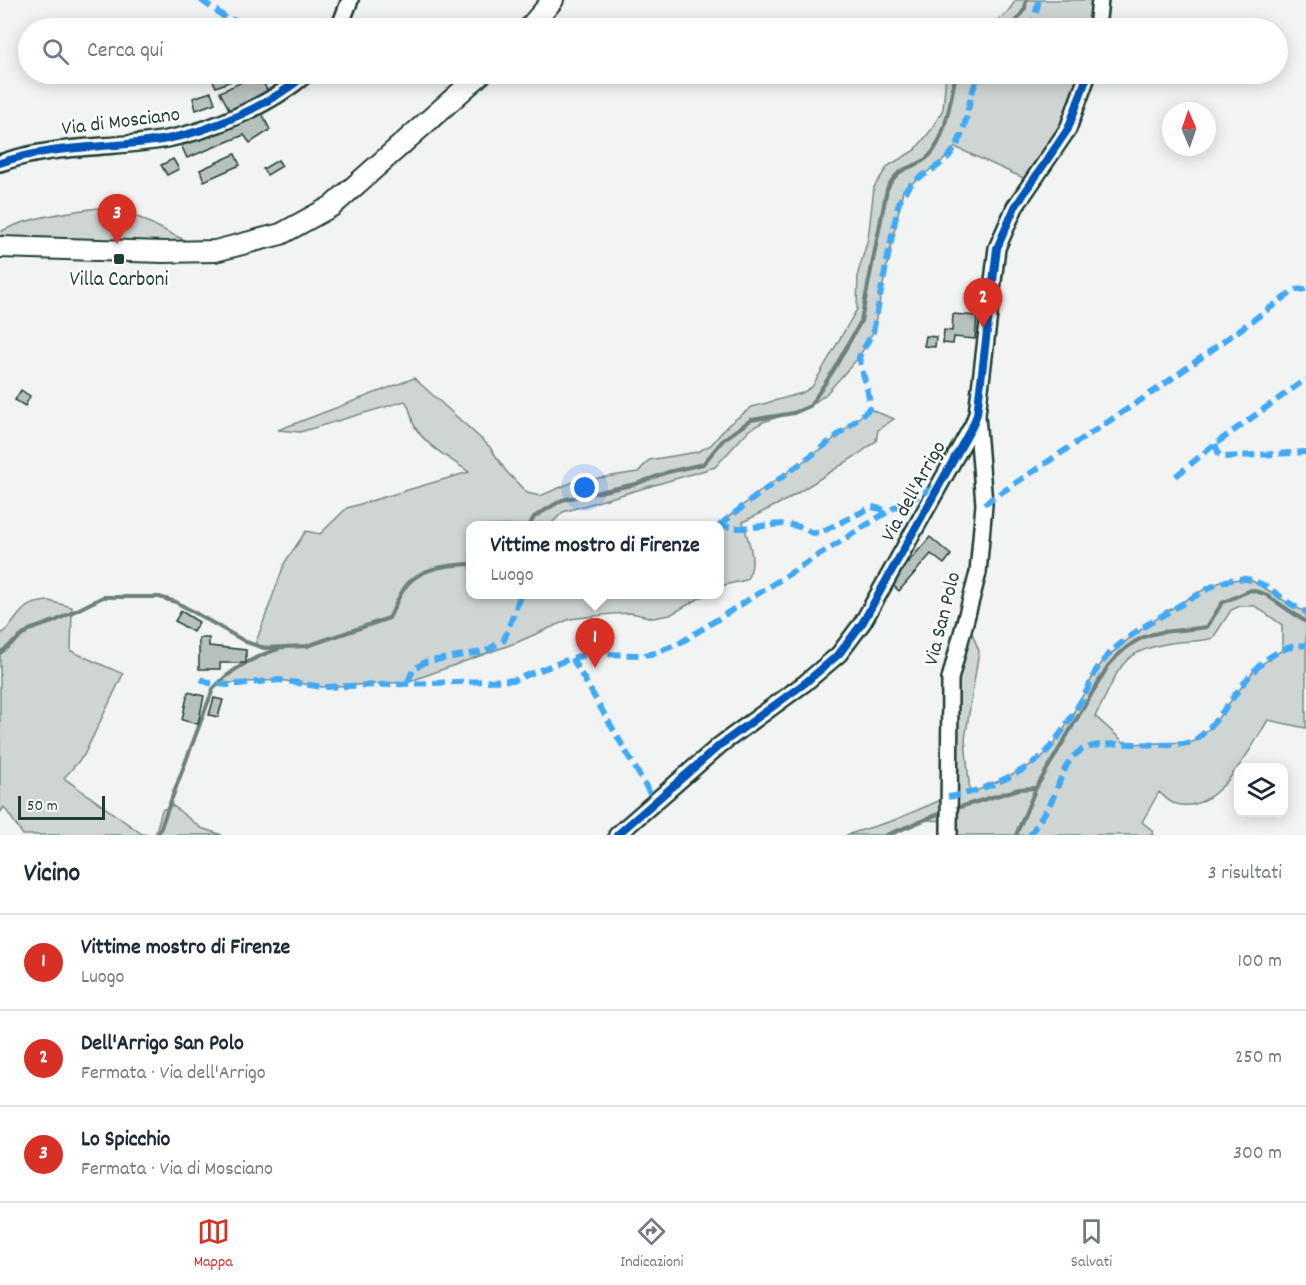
<!DOCTYPE html>
<html lang="it">
<meta charset="utf-8">
<style>
:root{--surface:#fff;--page:#f6f6f7;--text:#1f2937;--muted:#747a83;--line:#e0e1e3;--accent:#d93025}
body{margin:0;font-family:Dekko,sans-serif;background:var(--page);color:var(--text)}
.controls{position:absolute;right:18px;bottom:18px;display:grid;overflow:hidden;border-radius:12px;box-shadow:0 3px 15px #0003}
.controls button{width:54px;height:54px;display:grid;place-items:center;padding:0;border:0;border-bottom:2px solid var(--line);background:var(--surface);color:var(--text);font:30px sans-serif}
.compass{position:absolute;left:1162px;top:102px;width:54px;height:54px;border-radius:50%;background:var(--surface);box-shadow:0 3px 15px #0003;rotate:358deg}
.scale{position:absolute;left:18px;bottom:15px;width:87px;box-sizing:border-box;padding-left:6px;border:3px solid #1f3d34;border-top:0;font-size:16px;line-height:21px;white-space:nowrap;color:#1f3d34;-webkit-text-stroke:4px #fff;paint-order:stroke}
.you{position:absolute;left:585px;top:488px;width:21px;height:21px;margin:-15px;border:4px solid #fff;border-radius:50%;background:#1a73e8;box-shadow:0 0 0 9px #1a73e833}
.badge{display:grid;place-items:center;width:39px;height:39px;border-radius:50%;background:var(--accent);color:#fff;font-size:20px;font-weight:700}
.pin{position:absolute;translate:-50% -50px;filter:drop-shadow(0 2px 3px #0008)}
.pin::after{content:'';position:absolute;top:32px;width:21px;height:18px;background:inherit;clip-path:polygon(0 0,100% 0,50% 100%)}
.popup{position:absolute;left:466px;top:521px;width:258px;height:78px;box-sizing:border-box;display:grid;place-content:center;border-radius:12px;background:var(--surface);filter:drop-shadow(0 2px 4px #0005);font-size:20px;white-space:nowrap;color:var(--muted)}
.popup b{font-size:22px;color:var(--text)}
.popup::after{content:'';position:absolute;left:50%;top:100%;margin-left:-12px;border:12px solid transparent;border-top-color:var(--surface)}
.list{margin:0;padding:0;list-style:none}
h2{display:flex;justify-content:space-between;align-items:center;height:78px;margin:0;padding:0 24px;font-size:26px}
h2 small{font-size:20px;font-weight:400;color:var(--muted)}
.list li{display:grid;grid-template-columns:39px 1fr auto;gap:18px;align-items:center;box-sizing:border-box;height:96px;padding:0 24px;border-top:2px solid var(--line)}
.list b{display:block;font-size:22px;white-space:nowrap}
.list p{margin:0;font-size:20px;white-space:nowrap;color:var(--muted)}
.list em{font-size:20px;font-style:normal;color:var(--muted)}
.icon{flex:none;width:33px;height:33px;fill:none;stroke:currentColor;stroke-width:2;stroke-linecap:round;stroke-linejoin:round}
.map{position:relative;flex:none;width:1306px;height:835px;overflow:hidden}
.search{position:absolute;background:var(--surface);box-shadow:0 3px 15px #0003;left:18px;right:18px;top:18px;height:66px;display:flex;align-items:center;gap:15px;box-sizing:border-box;padding:0 21px;border-radius:33px;color:var(--muted);font-size:22px}
.sheet{height:366px;background:var(--surface)}
nav{display:flex;justify-content:space-around;align-items:center;box-sizing:border-box;height:84px;border-top:2px solid var(--line);background:var(--surface);font-size:16px;color:var(--muted)}
nav a{display:grid;justify-items:center;gap:3px}
nav .on{color:var(--accent)}
.map>svg:first-child{display:block}
.green{fill:#ced5d3;stroke:#768984;stroke-width:1.5;fill-rule:evenodd}
.lines{fill:none;stroke-linecap:round;stroke-linejoin:round}
.stream{stroke:#6d807b;stroke-width:4}
.building{fill:#b7c1bd;stroke:#1f3d34;stroke-width:1.5}
.minor-casing{stroke:#1f3d34;stroke-width:20}
.major-casing{stroke:#1f3d34;stroke-width:24}
.minor{stroke:#fff;stroke-width:15}
.major{stroke:#fff;stroke-width:20}
.quiet{stroke:#3fa9f5;stroke-width:6;stroke-dasharray:12 6;stroke-linecap:butt}
.cycleway-casing{stroke:#fff;stroke-width:11}
.cycleway{stroke:#0057b8;stroke-width:8}
.poi-dot{fill:#1f3d34;stroke:#fff;stroke-width:2}
.labels{text-anchor:middle;dominant-baseline:central;stroke-width:4.5;stroke-linejoin:round;paint-order:stroke}
.street-label{font-size:21px;fill:#1f3d34;stroke:#fff}
.poi-label{font-size:21px;fill:#1f3d34;stroke:#fff}
</style>
<div class="map">
<svg width="1306" height="835" viewBox="0 0 1306 835">
<rect width="100%" height="100%" fill="#f2f3f3"/>
<filter id="ink" filterUnits="userSpaceOnUse"><feTurbulence type="fractalNoise" baseFrequency=".0167" numOctaves="2"/><feDisplacementMap in="SourceGraphic" scale="12" xChannelSelector="R" yChannelSelector="G"/><feConvolveMatrix kernelMatrix="1 2 1 2 8 2 1 2 1" color-interpolation-filters="sRGB"/></filter>
<g filter="url(#ink)">
<g class="green">
<polygon points="1016,0 1100,0 1097,28 987,28 1006,14"/>
<path d="M946 74H1088L1068 129 1032 182 955 147 950 155 903 190 873 332 859 357 826 394 810 406 763 422 749 430 715 467 563 512 550 525 470 526V594L705 595 670 615 653 618 631 613 612 614 570 619 518 642 408 682 322 687 280 680 217 684C232 667 258 656 279 648L255 645 285 562 306 531 320 534 347 508 469 472C451 459 427 447 415 427 410 418 412 410 405 401L300 432 278 430 414 378 489 446 506 471 527 493 540 496 573 482 638 472 649 460 697 452 711 445 728 425 752 407 802 393 812 387 857 309 858 273 868 239 874 187 888 166 915 150 932 129 943 109Z"/>
<path d="M107 207 124 210 206 251 2 247V231C31 216 75 211 107 207Z"/>
<path d="M869 409 894 419 878 430 876 441 859 454 788 499 743 522C748 541 759 563 746 580L720 586 718 525 762 490 824 447Z"/>
<path d="M1248 579C1269 588 1285 604 1306 612V728L1268 720C1251 748 1215 819 1173 803 1168 801 1163 795 1159 792L1142 822 1152 830 1153 835H949L947 821 927 820 892 835H846L892 821 948 797 950 679 976 605 972 633 979 651 965 739 970 794C994 782 1026 772 1046 753 1066 733 1083 692 1098 668 1112 646 1200 586 1225 581 1232 579 1240 580 1248 579ZM1240 606H1255L1282 625V650L1255 669 1212 726 1193 742 1126 744 1095 716C1120 675 1113 652 1171 643 1185 641 1199 642 1213 638L1231 610Z"/>
<path d="M49 601 72 607 71 651 123 674 84 755 64 778 142 834 149 835H23L4 807 0 813V635C22 619 16 603 49 601Z"/>
<polygon points="172,805 201,828 222,835 155,835 162,810"/>
</g>
<g class="lines">
<g class="stream">
<polyline points="1012,28 1025,8 1026,0"/>
<path d="M529 526 534 517 562 500 636 484 668 472 703 464 724 439 751 420 794 413 810 406 833 371 861 321 887 189C901 161 914 172 930 155 946 138 951 96 956 74"/>
<path d="M0 653 29 630 55 621 103 597H159L176 602 246 642 264 648 307 646 389 618C394 609 397 600 402 592 415 568 446 565 470 564"/>
<polyline points="953,809 1019,789 1035,788"/>
<path d="M158 835 213 689C230 670 254 657 278 649"/>
<polyline points="886,835 946,811"/>
<path d="M1016 835 1036 788 1108 666C1142 626 1160 634 1207 627L1222 603 1251 590 1265 594 1306 622"/>
</g>
</g>
<g class="building">
<polygon points="228,74 231,81 216,87 213,81"/>
<polygon points="259,74 269,94 231,113 220,92"/>
<polygon points="211,92 215,103 196,110 193,98"/>
<polygon points="261,111 270,130 250,143 244,135 187,158 181,145"/>
<polygon points="235,154 240,165 204,181 200,170"/>
<polygon points="173,159 179,169 167,175 161,165"/>
<polygon points="278,160 282,166 267,175 263,169"/>
<polygon points="953,314 977,316 975,339 954,337 953,344 943,343 944,330 952,331"/>
<polygon points="926,336 936,337 935,347 924,346"/>
<polygon points="21,390 30,396 25,406 15,400"/>
<polygon points="930,537 951,555 944,564 931,554 899,591 890,583"/>
<polygon points="181,611 199,622 193,632 175,621"/>
<polygon points="199,638 209,638 209,646 246,650 246,663 220,663 220,669 199,669"/>
<polygon points="188,692 204,696 198,724 182,720"/>
<polygon points="214,698 223,700 218,717 209,715"/>
</g>
<g class="lines">
<defs>
<g id="minor">
<polyline points="339,28 350,0"/>
<polyline points="1097,28 1100,0"/>
<path d="M0 163C54 144 111 149 167 139 211 131 272 104 306 74"/>
<polyline points="617,835 720,745 805,683 839,654 863,622 973,425 977,414 997,248 1015,207 1068,129 1088,74"/>
<polyline points="949,835 950,679 978,573 984,504 977,416"/>
</g>
<g id="major">
<polyline points="529,28 553,0"/>
<polyline points="0,247 163,252 215,251 281,234 332,206 481,74"/>
</g>
</defs>
<use href="#minor" class="minor-casing"/>
<use href="#major" class="major-casing"/>
<use href="#minor" class="minor"/>
<use href="#major" class="major"/>
<g class="quiet">
<polyline points="201,0 226,18 237,21 342,24"/>
<polyline points="1027,28 1034,19 1039,0"/>
<polyline points="1215,444 1219,454 1224,457 1306,452"/>
<polyline points="1176,476 1215,444 1306,379"/>
<polyline points="984,504 1156,390 1295,290 1306,289"/>
<path d="M720 525C769 484 822 451 869 409V397L859 357 873 332 898 206C908 175 930 177 949 156 970 133 965 99 980 74"/>
<path d="M718 526C724 525 730 528 737 528 765 528 787 517 812 533L821 532 872 507 890 511"/>
<polyline points="572,658 655,802"/>
<polyline points="201,679 209,683 228,685 280,680 322,687 514,680 572,658 590,654 644,655 656,653 680,643 895,507 938,486"/>
<polyline points="408,682 413,670 425,662 486,651 504,640 521,594"/>
<path d="M948 797C975 794 1029 772 1047 751 1061 735 1074 713 1085 694 1090 685 1093 674 1099 666 1122 636 1157 619 1187 601 1206 590 1224 577 1246 579 1268 582 1286 605 1306 612"/>
<path d="M1030 835C1037 824 1046 812 1052 800 1060 784 1064 759 1082 750 1110 736 1178 752 1195 740 1234 713 1250 646 1306 645"/>
</g>
<defs>
<g id="cycleway">
<path d="M0 163C54 144 111 149 167 139 211 131 272 104 306 74"/>
<polyline points="617,835 720,745 805,683 839,654 863,622 973,425 977,414 997,248 1015,207 1068,129 1088,74"/>
</g>
</defs>
<use href="#cycleway" class="cycleway-casing"/>
<use href="#cycleway" class="cycleway"/>
</g>
</g>
<rect class="poi-dot" x="113" y="253" width="12" height="12" rx="3"/>
<g class="labels">
<g class="street-label">
<text transform="translate(121 123) rotate(-7)">Via di Mosciano</text>
<text transform="translate(915 492) rotate(-61)">Via dell'Arrigo</text>
<text transform="translate(944 619) rotate(-76)">Via San Polo</text>
</g>
<g class="poi-label">
<text x="119" y="281">Villa Carboni</text>
</g>
</g>
</svg>
<div class="controls">
<button><svg class="icon" aria-label="layers" viewBox="0 0 24 24"><path d="M12 4l9 5-9 5-9-5zM3 14l9 5 9-5"/></svg></button>
</div>
<svg class="compass" viewBox="-18 -18 36 36"><path d="M0-13l5 13h-10z" fill="#e53935"/><path d="M0 13l5-13h-10z" fill="#747a83"/></svg>
<div class="scale">50 m</div>
<div class="you"></div>
<div class="pin badge" style="left:595px;top:668px">1</div>
<div class="popup"><b>Vittime mostro di Firenze</b>Luogo</div>
<div class="pin badge" style="left:983px;top:328px">2</div>
<div class="pin badge" style="left:117px;top:244px">3</div>
<div class="search"><svg class="icon" aria-label="search" viewBox="0 0 24 24"><circle cx="10" cy="10" r="6"/><path d="M15 15l6 6"/></svg>Cerca qui</div>
</div>
<section class="sheet">
<h2>Vicino<small>3 risultati</small></h2>
<ul class="list">
<li><span class="badge">1</span><div><b>Vittime mostro di Firenze</b><p>Luogo</p></div><em>100 m</em></li>
<li><span class="badge">2</span><div><b>Dell'Arrigo San Polo</b><p>Fermata · Via dell'Arrigo</p></div><em>250 m</em></li>
<li><span class="badge">3</span><div><b>Lo Spicchio</b><p>Fermata · Via di Mosciano</p></div><em>300 m</em></li>
</ul>
</section>
<nav>
<a class="on"><svg class="icon" aria-label="map" viewBox="0 0 24 24"><path d="M3 6l6-2 6 2 6-2v14l-6 2-6-2-6 2zM9 4v14M15 6v14"/></svg>Mappa</a>
<a><svg class="icon" aria-label="directions" viewBox="0 0 24 24"><path d="M12 3l9 9-9 9-9-9zM9 14v-3h6M13 9l2 2-2 2"/></svg>Indicazioni</a>
<a><svg class="icon" aria-label="saved" viewBox="0 0 24 24"><path d="M7 4h10v16l-5-4-5 4z"/></svg>Salvati</a>
</nav>
